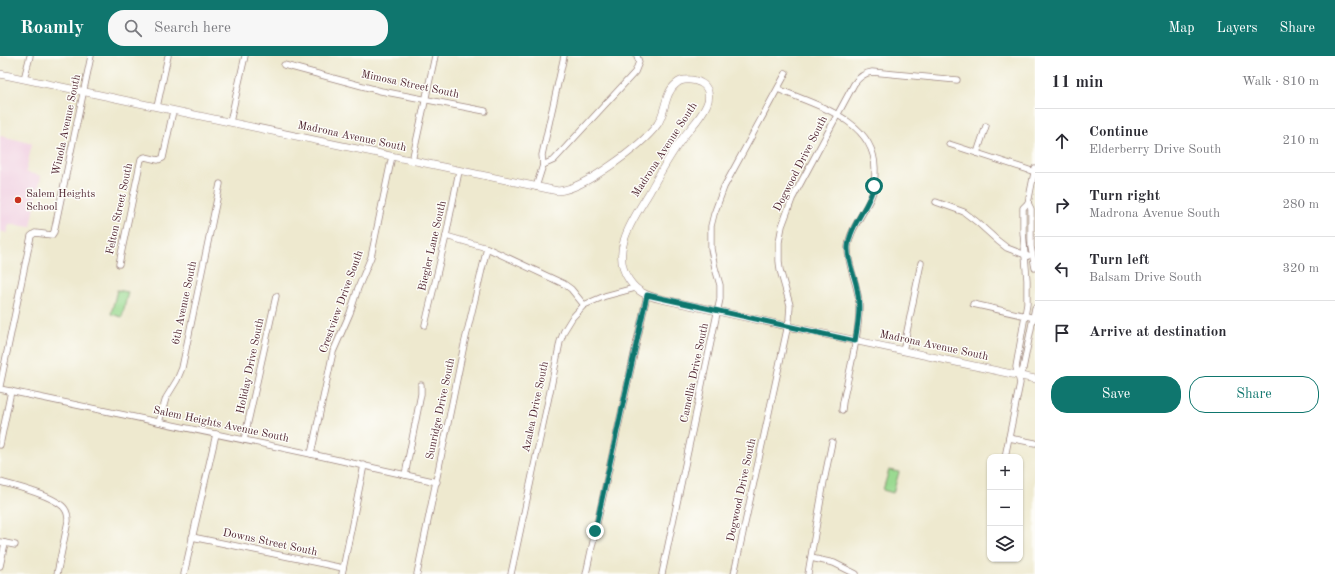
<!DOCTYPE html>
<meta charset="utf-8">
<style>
:root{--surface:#fff;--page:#f7f7f7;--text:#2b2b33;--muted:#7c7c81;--line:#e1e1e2;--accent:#0f766e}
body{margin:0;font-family:"Old Standard TT",serif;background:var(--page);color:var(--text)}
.controls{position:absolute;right:12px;bottom:12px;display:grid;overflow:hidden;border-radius:8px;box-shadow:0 1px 3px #0004}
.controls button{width:36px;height:36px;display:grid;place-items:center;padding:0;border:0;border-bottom:1px solid var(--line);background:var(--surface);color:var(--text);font:20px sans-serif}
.stop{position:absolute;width:12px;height:12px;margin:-9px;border:3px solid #0f766e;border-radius:50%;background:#fff}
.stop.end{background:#0f766e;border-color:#fff;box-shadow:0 1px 4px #0008}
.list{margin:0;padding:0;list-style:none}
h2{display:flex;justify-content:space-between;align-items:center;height:52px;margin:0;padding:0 16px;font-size:17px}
h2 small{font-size:13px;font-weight:400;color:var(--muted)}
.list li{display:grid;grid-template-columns:26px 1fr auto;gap:12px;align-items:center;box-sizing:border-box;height:64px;padding:0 16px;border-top:1px solid var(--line)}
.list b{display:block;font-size:15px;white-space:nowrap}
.list p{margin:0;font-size:13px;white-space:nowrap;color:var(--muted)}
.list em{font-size:13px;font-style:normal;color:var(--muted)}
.actions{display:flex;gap:8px;padding:12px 16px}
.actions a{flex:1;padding:9px 0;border:1px solid var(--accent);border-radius:16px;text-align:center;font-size:14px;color:var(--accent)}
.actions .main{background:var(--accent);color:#fff}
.icon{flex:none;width:22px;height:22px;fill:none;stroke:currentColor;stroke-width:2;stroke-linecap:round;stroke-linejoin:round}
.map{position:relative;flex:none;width:1035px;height:518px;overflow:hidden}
header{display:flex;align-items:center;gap:24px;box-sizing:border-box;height:56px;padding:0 20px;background:var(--accent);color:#fff}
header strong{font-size:19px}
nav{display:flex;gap:22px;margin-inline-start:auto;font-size:14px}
.search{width:280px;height:36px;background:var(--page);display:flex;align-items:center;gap:10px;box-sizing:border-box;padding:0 14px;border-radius:16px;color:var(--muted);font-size:15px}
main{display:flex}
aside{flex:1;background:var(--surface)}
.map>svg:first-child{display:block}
.built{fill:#f1d0e2}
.green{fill:#9ada91;stroke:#727c5e}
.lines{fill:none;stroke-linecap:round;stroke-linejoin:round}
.minor-casing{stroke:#9c847d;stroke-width:7}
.major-casing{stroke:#9c847d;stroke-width:8}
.minor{stroke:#fff;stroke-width:5.5}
.major{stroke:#fff;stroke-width:7}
.route{stroke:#0f766e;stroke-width:5}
.poi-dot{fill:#c8321e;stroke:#fdfcf7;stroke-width:1.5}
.labels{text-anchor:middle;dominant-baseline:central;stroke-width:3;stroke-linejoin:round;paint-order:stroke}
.street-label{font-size:11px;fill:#4a1f2b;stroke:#fdfcf7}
.poi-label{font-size:11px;fill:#4a1f2b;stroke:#fdfcf7;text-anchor:start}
</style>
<header>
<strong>Roamly</strong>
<div class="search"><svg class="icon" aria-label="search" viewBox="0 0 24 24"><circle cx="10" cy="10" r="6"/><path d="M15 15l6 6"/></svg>Search here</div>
<nav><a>Map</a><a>Layers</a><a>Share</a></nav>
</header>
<main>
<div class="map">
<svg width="1035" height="518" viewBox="0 0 1035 518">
<rect width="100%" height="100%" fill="#fdfcf7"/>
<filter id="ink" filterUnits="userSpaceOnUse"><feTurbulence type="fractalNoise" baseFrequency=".025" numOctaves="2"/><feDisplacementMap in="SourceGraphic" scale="8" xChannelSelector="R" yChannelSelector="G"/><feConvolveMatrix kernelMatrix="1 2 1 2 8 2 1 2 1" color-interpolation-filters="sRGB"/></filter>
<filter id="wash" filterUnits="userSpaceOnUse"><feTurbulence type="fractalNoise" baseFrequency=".012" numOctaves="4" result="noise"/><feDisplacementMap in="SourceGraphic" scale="16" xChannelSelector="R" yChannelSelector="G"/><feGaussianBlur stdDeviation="0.9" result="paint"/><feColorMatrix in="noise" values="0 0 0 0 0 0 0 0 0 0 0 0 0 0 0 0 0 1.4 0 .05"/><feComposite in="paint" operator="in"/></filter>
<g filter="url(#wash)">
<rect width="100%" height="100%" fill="#eee9cf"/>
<polygon class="built" points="0,80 32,87 26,116 41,120 31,171 9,168 7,177 0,175"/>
<g class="green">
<polygon points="117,234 128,236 122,261 111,258"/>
<polygon points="889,414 899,416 893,437 883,434"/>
</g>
</g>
<g filter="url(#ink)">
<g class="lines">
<defs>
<g id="minor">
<polyline points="284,9 381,35 485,55"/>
<polyline points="24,23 30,0"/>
<path d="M778 33C814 49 874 63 875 112 875 120 875 128 873 136 867 155 850 171 848 191 847 209 858 228 859 247 860 277 849 316 843 346L842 354"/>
<polyline points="157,51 168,0"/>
<polyline points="230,66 245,0"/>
<polyline points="949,88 1035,116"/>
<polyline points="977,97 986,70"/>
<polyline points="412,105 435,0"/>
<polyline points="543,109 554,104 635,16 639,6 637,0"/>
<polyline points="536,131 543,109 542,99 564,0"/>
<polyline points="936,146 964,156 977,166 998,185 1007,192 1028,200"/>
<polyline points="1028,147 1035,112"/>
<polyline points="446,180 487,192 564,228 571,233 584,249"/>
<polyline points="119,208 141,103 145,101 158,104 163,102 173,55"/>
<polyline points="973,248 1035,262"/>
<polyline points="425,269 446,180 459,115"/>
<polyline points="903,295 921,207"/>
<polyline points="1019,320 1023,313 1035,252"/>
<polyline points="0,330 31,180 35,177 52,179 54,176 91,0"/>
<polyline points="0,333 311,398 437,426"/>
<polyline points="159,366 166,342 177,324 182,312 220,128"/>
<polyline points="1009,382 1035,387"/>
<polyline points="244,384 276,240"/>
<polyline points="0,389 11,335"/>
<polyline points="311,398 333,296 350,257 358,232 371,201 392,100"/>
<polyline points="1005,401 1020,327 1016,311 1027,248 1027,224 1023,176 1023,152 1028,147 1031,153 1031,191 1035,212"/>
<polyline points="405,419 421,338 421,329"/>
<path d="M0 426C15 430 56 440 65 453 67 456 68 460 68 465L57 518"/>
<polyline points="192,481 343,512"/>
<polyline points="0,486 5,487 0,510"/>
<polyline points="5,487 15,489"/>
<polyline points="811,502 834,507 856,518"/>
<polyline points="184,518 216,378"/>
<polyline points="342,518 364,409"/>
<polyline points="417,518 464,289 487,192"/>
<polyline points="511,518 552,326 560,286 564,275 572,262 584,249 605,240 635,232"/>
<polyline points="586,518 647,239"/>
<polyline points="662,518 720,243 720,229 715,212 711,193 711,170 714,158 724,131 786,17"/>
<path d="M734 518 789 264 790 249 780 214 779 205V186L782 170 792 143 854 28C859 21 864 17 872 16L957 24"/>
<polyline points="808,518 824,425 832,386"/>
</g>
<path id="major" d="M0 18 558 135C584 133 641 90 657 69 666 57 664 37 676 28 682 22 694 23 701 27 709 31 710 41 707 48 702 61 690 72 682 83 669 100 659 119 649 137 634 162 609 195 629 224 637 236 647 240 661 243L1035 323"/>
</defs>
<use href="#minor" class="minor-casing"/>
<use href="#major" class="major-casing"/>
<use href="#minor" class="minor"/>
<use href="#major" class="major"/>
</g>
</g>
<g class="lines" filter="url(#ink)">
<path class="route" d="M595 475 647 239 855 285C858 268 861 250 857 233 855 219 847 206 848 191 850 169 869 151 874 130"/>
</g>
<circle class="poi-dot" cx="18" cy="144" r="4"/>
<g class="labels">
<g class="street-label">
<text transform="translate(410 29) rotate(12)">Mimosa Street South</text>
<text transform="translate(67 69) rotate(-78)">Winola Avenue South</text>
<text transform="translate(352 81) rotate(12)">Madrona Avenue South</text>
<text transform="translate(665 94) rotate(-57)">Madrona Avenue South</text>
<text transform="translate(801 108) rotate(-63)">Dogwood Drive South</text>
<text transform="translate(120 153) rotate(-78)">Felton Street South</text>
<text transform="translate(433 190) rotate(-77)">Biegler Lane South</text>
<text transform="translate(342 246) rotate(-70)">Crestview Drive South</text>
<text transform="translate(185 247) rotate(-78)">6th Avenue South</text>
<text transform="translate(934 290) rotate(12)">Madrona Avenue South</text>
<text transform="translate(251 310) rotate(-78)">Holiday Drive South</text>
<text transform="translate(695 317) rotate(-78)">Camellia Drive South</text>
<text transform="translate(536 351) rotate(-78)">Azalea Drive South</text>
<text transform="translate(441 353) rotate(-78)">Sunridge Drive South</text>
<text transform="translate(221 369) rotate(12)">Salem Heights Avenue South</text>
<text transform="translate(742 434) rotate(-78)">Dogwood Drive South</text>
<text transform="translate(270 487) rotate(12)">Downs Street South</text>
</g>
<g class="poi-label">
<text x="26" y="138">Salem Heights<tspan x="26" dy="13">School</tspan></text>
</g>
</g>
</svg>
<div class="controls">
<button>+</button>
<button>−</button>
<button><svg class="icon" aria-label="layers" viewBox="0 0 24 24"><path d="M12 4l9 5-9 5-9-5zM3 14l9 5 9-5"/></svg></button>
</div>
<div class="stop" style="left:874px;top:130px"></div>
<div class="stop end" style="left:595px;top:475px"></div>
</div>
<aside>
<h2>11 min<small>Walk · 810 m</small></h2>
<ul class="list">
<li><svg class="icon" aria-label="ahead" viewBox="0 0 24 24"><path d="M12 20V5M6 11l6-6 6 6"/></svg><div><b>Continue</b><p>Elderberry Drive South</p></div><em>210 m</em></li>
<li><svg class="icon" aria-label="right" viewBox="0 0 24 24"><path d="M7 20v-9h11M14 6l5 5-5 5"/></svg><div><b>Turn right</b><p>Madrona Avenue South</p></div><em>280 m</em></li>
<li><svg class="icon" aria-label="left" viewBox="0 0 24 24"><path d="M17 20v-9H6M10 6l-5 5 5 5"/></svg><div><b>Turn left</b><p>Balsam Drive South</p></div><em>320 m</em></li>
<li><svg class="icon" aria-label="arrive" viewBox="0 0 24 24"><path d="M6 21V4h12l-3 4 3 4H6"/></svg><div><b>Arrive at destination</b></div></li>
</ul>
<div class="actions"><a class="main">Save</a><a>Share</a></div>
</aside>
</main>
